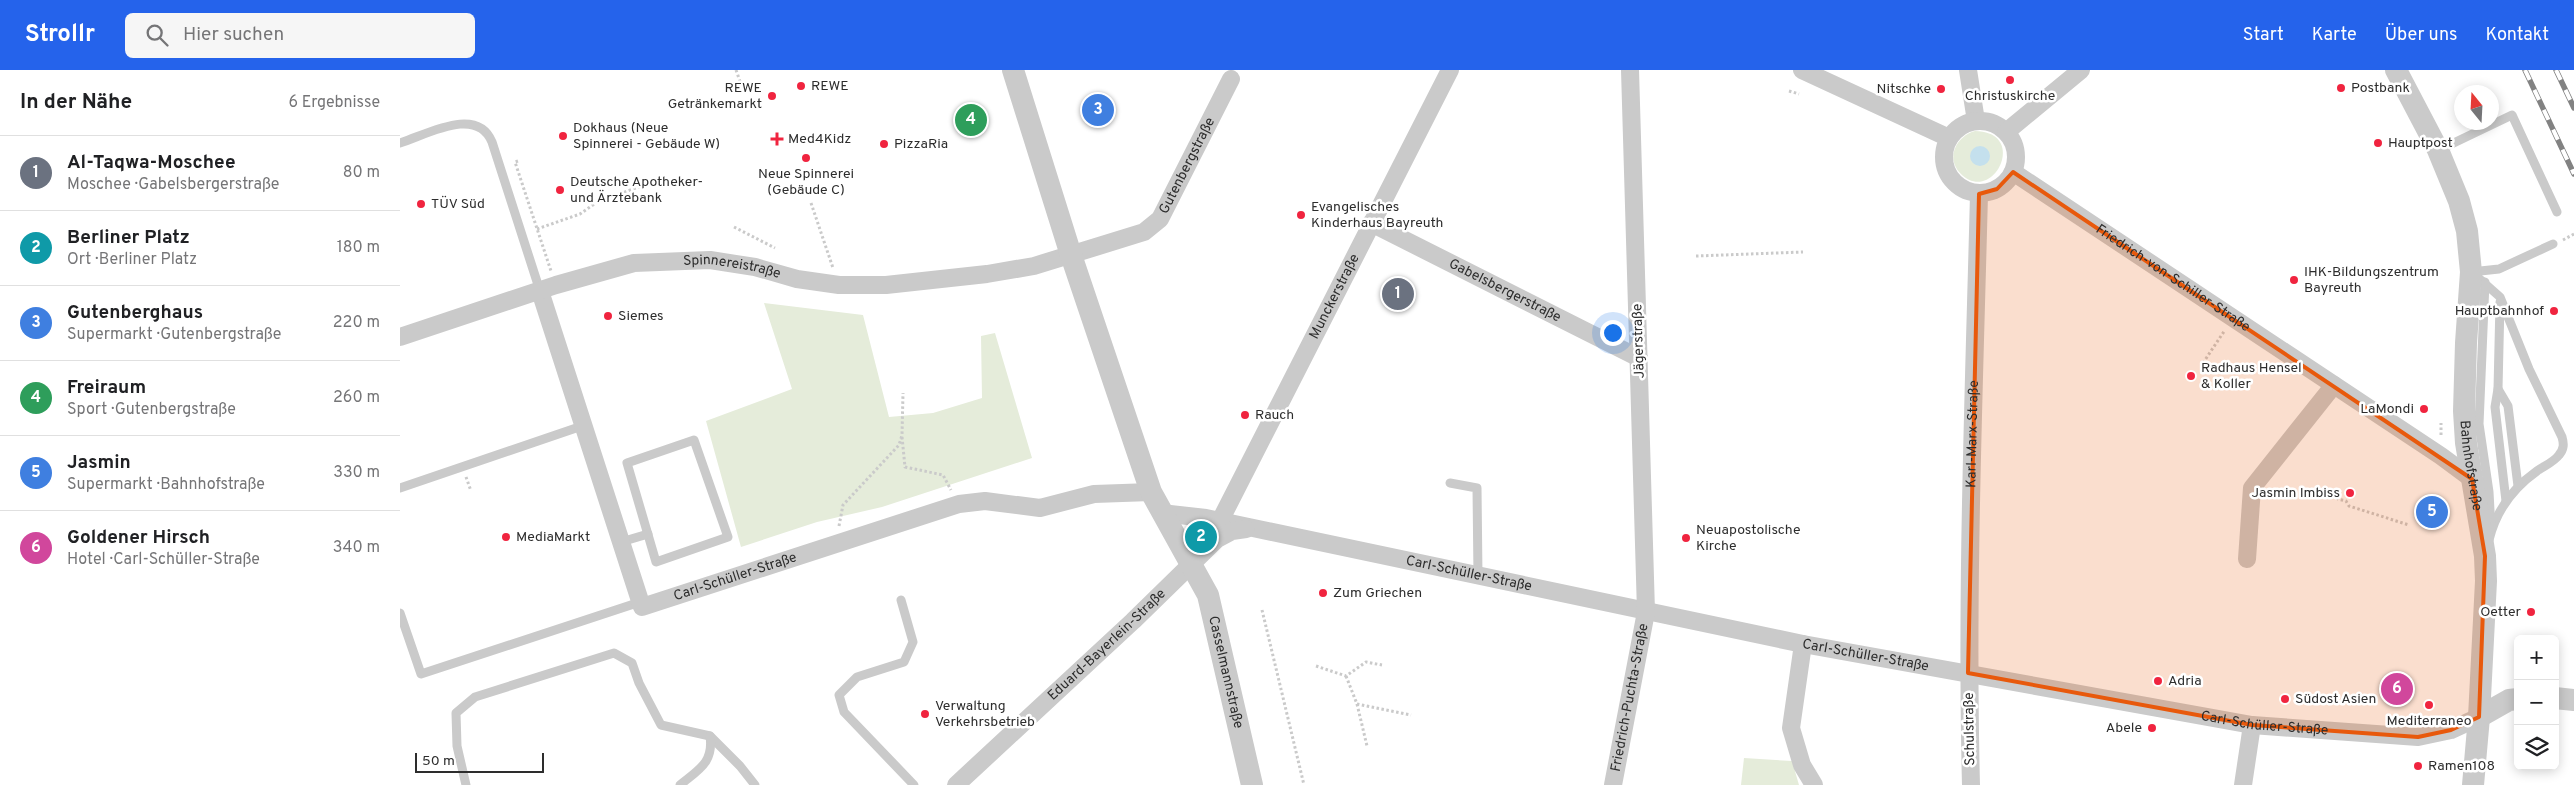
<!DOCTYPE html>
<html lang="de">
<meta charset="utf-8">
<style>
:root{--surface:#fff;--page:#f6f6f6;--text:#202124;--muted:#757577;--line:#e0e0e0;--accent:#2563eb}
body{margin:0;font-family:Overpass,sans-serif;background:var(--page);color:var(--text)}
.controls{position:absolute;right:15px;bottom:15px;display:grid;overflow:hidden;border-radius:8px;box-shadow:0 2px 12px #0003}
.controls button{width:45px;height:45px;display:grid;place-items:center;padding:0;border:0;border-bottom:1px solid var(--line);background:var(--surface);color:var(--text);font:25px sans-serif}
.compass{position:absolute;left:2054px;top:15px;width:45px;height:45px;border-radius:50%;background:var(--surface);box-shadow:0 2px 12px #0003;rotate:342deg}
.scale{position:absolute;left:15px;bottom:12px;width:129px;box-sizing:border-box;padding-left:5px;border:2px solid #2d2d2d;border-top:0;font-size:14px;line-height:18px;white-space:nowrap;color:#2d2d2d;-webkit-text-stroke:4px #fff;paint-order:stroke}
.you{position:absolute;left:1212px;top:262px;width:18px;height:18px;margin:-12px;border:4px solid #fff;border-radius:50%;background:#1a73e8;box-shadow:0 0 0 8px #1a73e833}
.badge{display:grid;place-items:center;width:32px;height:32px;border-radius:50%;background:var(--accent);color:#fff;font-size:16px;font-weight:700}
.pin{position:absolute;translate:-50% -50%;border:2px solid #fff;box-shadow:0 1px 5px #0006}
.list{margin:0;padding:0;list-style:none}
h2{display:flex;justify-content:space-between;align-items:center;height:65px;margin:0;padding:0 20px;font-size:21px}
h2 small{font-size:16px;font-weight:400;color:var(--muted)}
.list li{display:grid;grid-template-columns:32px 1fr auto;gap:15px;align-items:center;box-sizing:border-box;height:75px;padding:0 20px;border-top:1px solid var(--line)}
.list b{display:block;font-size:19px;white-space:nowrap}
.list p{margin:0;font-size:16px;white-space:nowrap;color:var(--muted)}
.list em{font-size:16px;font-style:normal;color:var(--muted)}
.icon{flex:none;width:28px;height:28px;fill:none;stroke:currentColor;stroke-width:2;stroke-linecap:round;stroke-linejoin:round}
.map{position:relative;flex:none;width:2174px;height:715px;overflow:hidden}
header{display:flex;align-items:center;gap:30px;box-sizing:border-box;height:70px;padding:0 25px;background:var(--accent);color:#fff}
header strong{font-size:24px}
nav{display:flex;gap:28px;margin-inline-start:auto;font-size:18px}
.search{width:350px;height:45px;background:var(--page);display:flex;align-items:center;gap:12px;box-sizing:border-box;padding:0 18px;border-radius:8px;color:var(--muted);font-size:19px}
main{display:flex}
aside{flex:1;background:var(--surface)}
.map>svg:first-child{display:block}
.green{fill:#e5ecda}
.water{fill:#c4e0ed}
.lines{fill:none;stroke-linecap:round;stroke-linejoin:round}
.path{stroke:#cacaca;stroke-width:3;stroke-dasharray:2.5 2.5;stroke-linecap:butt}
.service{stroke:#cacaca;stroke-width:9}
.minor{stroke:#cacaca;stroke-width:18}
.tertiary{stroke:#cacaca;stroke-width:22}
.rail-casing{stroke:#828282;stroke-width:5.5}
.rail{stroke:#fff;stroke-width:4;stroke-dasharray:11;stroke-linecap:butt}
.marked{fill:#e8590c;fill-opacity:0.2;stroke:#e8590c;stroke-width:4;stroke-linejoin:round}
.poi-dot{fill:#f0243f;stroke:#fff;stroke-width:2}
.labels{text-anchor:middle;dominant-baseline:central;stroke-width:5;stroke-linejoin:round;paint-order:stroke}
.poi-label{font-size:14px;fill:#2d2d2d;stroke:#fff;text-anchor:start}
.street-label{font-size:14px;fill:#2d2d2d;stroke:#fff}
</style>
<header>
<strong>Strollr</strong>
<div class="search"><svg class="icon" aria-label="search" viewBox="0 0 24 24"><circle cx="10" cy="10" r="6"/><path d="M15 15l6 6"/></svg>Hier suchen</div>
<nav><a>Start</a><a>Karte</a><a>Über uns</a><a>Kontakt</a></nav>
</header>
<main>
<aside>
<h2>In der Nähe<small>6 Ergebnisse</small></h2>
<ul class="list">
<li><span class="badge" style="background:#6b7280">1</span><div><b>Al-Taqwa-Moschee</b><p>Moschee · Gabelsbergerstraße</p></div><em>80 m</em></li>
<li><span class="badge" style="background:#0f9aa8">2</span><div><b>Berliner Platz</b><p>Ort · Berliner Platz</p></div><em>180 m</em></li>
<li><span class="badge" style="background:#3f7fe0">3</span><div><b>Gutenberghaus</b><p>Supermarkt · Gutenbergstraße</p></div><em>220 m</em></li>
<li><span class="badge" style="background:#2e9e5b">4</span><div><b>Freiraum</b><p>Sport · Gutenbergstraße</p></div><em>260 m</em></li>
<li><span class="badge" style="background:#3f7fe0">5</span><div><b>Jasmin</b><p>Supermarkt · Bahnhofstraße</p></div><em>330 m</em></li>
<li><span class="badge" style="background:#d1479c">6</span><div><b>Goldener Hirsch</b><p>Hotel · Carl-Schüller-Straße</p></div><em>340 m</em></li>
</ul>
</aside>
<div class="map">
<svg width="2174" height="715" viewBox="0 0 2174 715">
<rect width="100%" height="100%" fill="#fff"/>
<g class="green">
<path d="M1575 61C1630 62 1592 137 1560 103 1545 87 1557 66 1575 61Z"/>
<polygon points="364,233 463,245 489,347 533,343 582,328 581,266 595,263 632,388 482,437 417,452 341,477 306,351 392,319"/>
<polygon points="1344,688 1392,691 1399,715 1341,715"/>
</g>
<circle class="water" cx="1580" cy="86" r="10"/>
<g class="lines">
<g class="path">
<polyline points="336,0 342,17"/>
<polyline points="1389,21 1399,24"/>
<polyline points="118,91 115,92 151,201"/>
<polyline points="411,133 433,198"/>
<polyline points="334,157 375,178"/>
<polyline points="137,159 180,144 197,132 247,114"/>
<polyline points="2163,170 2174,164"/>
<polyline points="1296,186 1403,182"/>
<polyline points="1803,293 1825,260"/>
<polyline points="2041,365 2041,353"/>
<polyline points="502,367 505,397 543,405 551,420"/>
<polyline points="66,407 71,421"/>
<polyline points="1931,419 1938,429 1946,431 1949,436 2009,455"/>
<polyline points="2037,449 2044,448"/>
<polyline points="439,456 443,435 499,375 502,365 503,323"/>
<polyline points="862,540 904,715"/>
<polyline points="916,596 946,606 966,592 982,595"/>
<polyline points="946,606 957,634 1011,645"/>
<polyline points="957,634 967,676"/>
</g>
<g class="service">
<path d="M0 73C26 65 77 35 92 72L140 221"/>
<polyline points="2039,80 2112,45 2157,142"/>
<polyline points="2071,202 2099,199 2153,174"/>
<path d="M2073 203 2100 227 2129 299 2162 367C2164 374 2164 379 2159 385 2154 392 2144 396 2137 401 2113 418 2096 441 2089 470"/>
<polyline points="2085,212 2079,354 2089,422 2091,459"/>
<polyline points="2100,232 2098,319 2095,337 2106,431"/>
<polyline points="2098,319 2108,336 2118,416"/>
<polygon points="294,370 328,467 256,492 227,393"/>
<polyline points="1050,413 1077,418 1078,506"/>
<polyline points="0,418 182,356"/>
<polyline points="221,472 248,464"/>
<polyline points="501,530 513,572 504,592 457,607 439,625 444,642 514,715"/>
<polyline points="0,543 21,604 240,532"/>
<polyline points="66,715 57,676 56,643 75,627 214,583 232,593 239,613 261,655 310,666 340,696 355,715"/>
<path d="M280 715C298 700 314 693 310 666"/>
</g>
<g class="minor">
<polyline points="1402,0 1549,68"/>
<polyline points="1568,0 1576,51"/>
<circle cx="1580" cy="87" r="36"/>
<polyline points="1606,62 1681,0"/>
<path id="s1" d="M1613 102 2041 386 2072 409"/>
<path id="s2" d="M971 153 1239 288"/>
<path id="s3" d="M140 221 242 537 559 434 585 431 640 438 694 424 751 422"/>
<path id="s4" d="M0 267 156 215 234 193 310 190 355 197 397 209 439 215H486L587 204 634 196 744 162 760 149 831 9"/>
<path id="s5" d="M761 443 806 448 1403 574 1852 655 2018 667 2051 660 2079 647"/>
<path id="s6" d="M820 451 1050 0"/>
<polyline points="1847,489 1852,418 1934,315"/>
<polyline points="1403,574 1391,658 1402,695 1414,715"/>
<path id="s7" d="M556 715 733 551 817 469 832 461 846 459"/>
<path id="s8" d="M1213 715 1246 542 1230 0"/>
<path id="s9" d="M1571 715C1566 518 1574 321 1579 124"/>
<polyline points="1843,715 1852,655"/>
</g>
<g class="tertiary">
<path id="s10" d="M613 0 671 185 751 422 808 525 852 715"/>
<path id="s11" d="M1996 0 2038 80 2059 131 2067 161 2071 202 2066 273 2064 341 2066 373 2085 486 2086 511 2079 647 2073 715"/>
<polyline points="2155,628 2174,630"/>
<polyline points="2079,647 2109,630 2118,629"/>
</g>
<defs>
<g id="rail">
<polyline points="2125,0 2174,104"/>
<polyline points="2156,0 2174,38"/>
</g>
</defs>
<use href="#rail" class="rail-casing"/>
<use href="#rail" class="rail"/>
</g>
<path class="marked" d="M1613 102 2072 409 2085 486 2079 647 2051 660 2018 667 1852 655 1568 603 1579 124 1597 119Z"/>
<g class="poi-dot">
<circle cx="1610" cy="10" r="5"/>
<circle cx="401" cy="16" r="5"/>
<circle cx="1941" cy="18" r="5"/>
<circle cx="1541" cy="19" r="5"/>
<circle cx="372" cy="26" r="5"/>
<circle cx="163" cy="66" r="5"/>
<path d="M374.5 61.5h5v5h5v5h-5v5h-5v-5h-5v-5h5z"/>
<circle cx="1978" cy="73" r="5"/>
<circle cx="484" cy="74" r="5"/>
<circle cx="406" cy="88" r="5"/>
<circle cx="160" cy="120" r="5"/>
<circle cx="21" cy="134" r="5"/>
<circle cx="901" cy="145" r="5"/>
<circle cx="1894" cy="210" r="5"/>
<circle cx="2154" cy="241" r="5"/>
<circle cx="208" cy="246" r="5"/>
<circle cx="1791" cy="306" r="5"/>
<circle cx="2024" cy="339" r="5"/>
<circle cx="845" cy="345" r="5"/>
<circle cx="1950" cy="423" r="5"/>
<circle cx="106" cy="467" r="5"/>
<circle cx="1286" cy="468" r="5"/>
<circle cx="923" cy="523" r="5"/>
<circle cx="2131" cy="542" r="5"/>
<circle cx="1758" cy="611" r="5"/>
<circle cx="1885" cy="629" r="5"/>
<circle cx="2029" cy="635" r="5"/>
<circle cx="525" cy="644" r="5"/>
<circle cx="1752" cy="658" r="5"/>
<circle cx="2018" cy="696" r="5"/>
</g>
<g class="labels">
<g class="poi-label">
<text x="411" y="16">REWE</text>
<text x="362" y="18" text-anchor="end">REWE<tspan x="362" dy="16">Getränkemarkt</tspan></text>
<text x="1951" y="18">Postbank</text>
<text x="1531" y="19" text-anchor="end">Nitschke</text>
<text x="1610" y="26" text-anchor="middle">Christuskirche</text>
<text x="173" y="58">Dokhaus (Neue<tspan x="173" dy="16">Spinnerei - Gebäude W)</tspan></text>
<text x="388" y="69">Med4Kidz</text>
<text x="1988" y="73">Hauptpost</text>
<text x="494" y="74">PizzaRia</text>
<text x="406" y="104" text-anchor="middle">Neue Spinnerei<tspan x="406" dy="16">(Gebäude C)</tspan></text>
<text x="170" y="112">Deutsche Apotheker-<tspan x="170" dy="16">und Ärztebank</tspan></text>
<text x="31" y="134">TÜV Süd</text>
<text x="911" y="137">Evangelisches<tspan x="911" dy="16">Kinderhaus Bayreuth</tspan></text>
<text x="1904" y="202">IHK-Bildungszentrum<tspan x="1904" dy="16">Bayreuth</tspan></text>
<text x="2144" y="241" text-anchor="end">Hauptbahnhof</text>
<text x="218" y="246">Siemes</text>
<text x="1801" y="298">Radhaus Hensel<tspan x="1801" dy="16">&amp; Koller</tspan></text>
<text x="2014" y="339" text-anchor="end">LaMondi</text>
<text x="855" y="345">Rauch</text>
<text x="1940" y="423" text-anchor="end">Jasmin Imbiss</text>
<text x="1296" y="460">Neuapostolische<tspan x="1296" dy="16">Kirche</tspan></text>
<text x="116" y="467">MediaMarkt</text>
<text x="933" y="523">Zum Griechen</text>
<text x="2121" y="542" text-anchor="end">Oetter</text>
<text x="1768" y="611">Adria</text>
<text x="1895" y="629">Südost Asien</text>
<text x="535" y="636">Verwaltung<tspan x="535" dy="16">Verkehrsbetrieb</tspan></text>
<text x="2029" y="651" text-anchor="middle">Mediterraneo</text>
<text x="1742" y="658" text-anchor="end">Abele</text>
<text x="2028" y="696">Ramen108</text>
</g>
<g class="street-label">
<text stroke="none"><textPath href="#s4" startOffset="845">Gutenbergstraße</textPath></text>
<text stroke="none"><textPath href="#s4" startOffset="344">Spinnereistraße</textPath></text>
<text stroke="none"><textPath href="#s1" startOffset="192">Friedrich-von-Schiller-Straße</textPath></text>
<text stroke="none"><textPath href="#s2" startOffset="150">Gabelsbergerstraße</textPath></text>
<text stroke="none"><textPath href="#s6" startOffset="252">Munckerstraße</textPath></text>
<text transform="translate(1239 271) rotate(-92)">Jägerstraße</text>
<text stroke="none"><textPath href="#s9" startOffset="351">Karl-Marx-Straße</textPath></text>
<text stroke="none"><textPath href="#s11" startOffset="412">Bahnhofstraße</textPath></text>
<text stroke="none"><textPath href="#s5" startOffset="314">Carl-Schüller-Straße</textPath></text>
<text stroke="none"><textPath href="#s3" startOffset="430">Carl-Schüller-Straße</textPath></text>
<text stroke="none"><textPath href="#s7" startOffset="206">Eduard-Bayerlein-Straße</textPath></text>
<text stroke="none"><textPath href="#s5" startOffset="719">Carl-Schüller-Straße</textPath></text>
<text stroke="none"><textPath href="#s10" startOffset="641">Casselmannstraße</textPath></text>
<text stroke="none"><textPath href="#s8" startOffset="89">Friedrich-Puchta-Straße</textPath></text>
<text stroke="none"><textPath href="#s5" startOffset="1124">Carl-Schüller-Straße</textPath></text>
<text transform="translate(1570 659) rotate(-91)">Schulstraße</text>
</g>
</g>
</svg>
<div class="controls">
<button>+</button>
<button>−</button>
<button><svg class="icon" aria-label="layers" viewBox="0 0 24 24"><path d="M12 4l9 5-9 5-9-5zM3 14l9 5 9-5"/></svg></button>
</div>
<svg class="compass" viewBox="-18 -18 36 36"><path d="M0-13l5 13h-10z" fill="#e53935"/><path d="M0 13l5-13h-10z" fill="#757577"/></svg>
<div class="scale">50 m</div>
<div class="you"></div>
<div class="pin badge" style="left:998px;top:224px;background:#6b7280">1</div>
<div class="pin badge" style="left:801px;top:467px;background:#0f9aa8">2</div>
<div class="pin badge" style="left:698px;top:40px;background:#3f7fe0">3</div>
<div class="pin badge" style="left:571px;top:50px;background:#2e9e5b">4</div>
<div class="pin badge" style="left:2032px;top:442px;background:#3f7fe0">5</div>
<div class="pin badge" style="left:1997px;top:619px;background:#d1479c">6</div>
</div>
</main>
